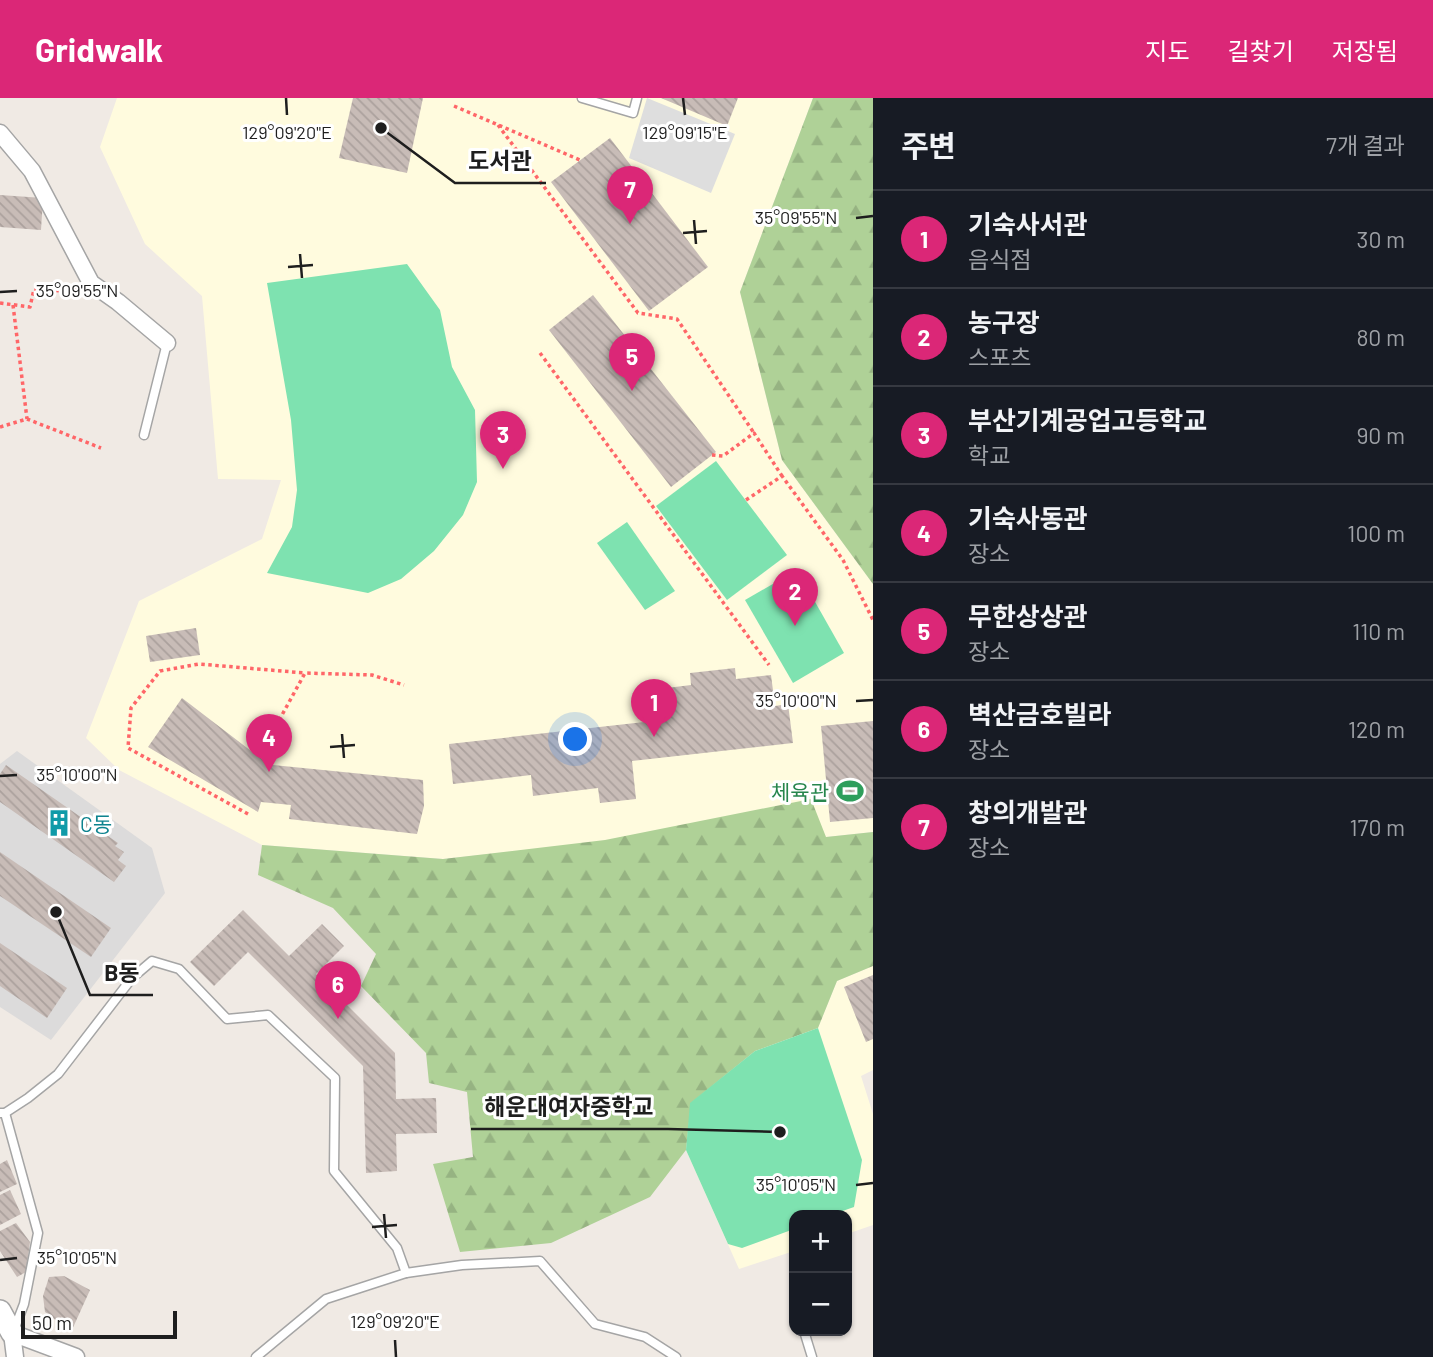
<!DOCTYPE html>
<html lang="ko">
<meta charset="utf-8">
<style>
:root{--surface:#171b24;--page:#20242c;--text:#f1f3f6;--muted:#9ea1a6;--line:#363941;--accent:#db2777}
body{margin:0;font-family:Barlow,"Noto Sans KR",sans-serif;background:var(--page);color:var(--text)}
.controls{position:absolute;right:21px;bottom:21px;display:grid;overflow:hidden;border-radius:14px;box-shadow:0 2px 5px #0004}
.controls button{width:63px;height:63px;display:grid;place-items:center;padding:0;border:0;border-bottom:2px solid var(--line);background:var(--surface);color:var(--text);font:35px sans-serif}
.scale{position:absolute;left:21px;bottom:18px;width:156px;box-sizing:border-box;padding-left:7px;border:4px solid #1e1e1e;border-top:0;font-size:19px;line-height:24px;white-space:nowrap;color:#1e1e1e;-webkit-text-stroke:5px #fff;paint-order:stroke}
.you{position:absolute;left:576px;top:642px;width:24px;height:24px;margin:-18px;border:5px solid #fff;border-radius:50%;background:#1a73e8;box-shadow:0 0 0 10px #1a73e833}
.badge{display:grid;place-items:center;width:46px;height:46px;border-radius:50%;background:var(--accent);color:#fff;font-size:23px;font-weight:700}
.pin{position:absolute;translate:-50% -58px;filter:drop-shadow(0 2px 4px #0008)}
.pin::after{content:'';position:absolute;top:37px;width:24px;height:21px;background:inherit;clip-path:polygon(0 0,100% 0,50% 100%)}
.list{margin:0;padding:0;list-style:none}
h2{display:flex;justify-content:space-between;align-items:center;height:91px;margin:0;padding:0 28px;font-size:30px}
h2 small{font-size:23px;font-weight:400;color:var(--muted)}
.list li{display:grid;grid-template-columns:46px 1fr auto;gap:21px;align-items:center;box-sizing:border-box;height:98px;padding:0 28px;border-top:2px solid var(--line)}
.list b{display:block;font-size:26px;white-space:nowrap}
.list p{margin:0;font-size:23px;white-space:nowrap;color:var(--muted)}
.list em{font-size:23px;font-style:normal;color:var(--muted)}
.map{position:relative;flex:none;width:873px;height:1259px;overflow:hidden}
header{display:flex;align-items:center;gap:42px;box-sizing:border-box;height:98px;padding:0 35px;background:var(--accent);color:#fff}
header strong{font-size:33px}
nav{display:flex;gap:38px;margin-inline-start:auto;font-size:24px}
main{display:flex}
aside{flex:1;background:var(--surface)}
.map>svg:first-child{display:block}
.residential{fill:#dcdbdb}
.education{fill:#fffbde}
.forest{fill:url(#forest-firs)}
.pitch{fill:#7ee2b0}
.parking{fill:#dedede}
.building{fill:url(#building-back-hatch)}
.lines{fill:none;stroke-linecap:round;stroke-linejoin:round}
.service-casing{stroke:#a5a5a5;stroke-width:11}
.minor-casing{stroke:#a5a5a5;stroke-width:19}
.tertiary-casing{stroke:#a5a5a5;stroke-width:24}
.path{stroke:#ff6668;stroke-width:3.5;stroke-dasharray:3.5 3.5;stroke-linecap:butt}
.service{stroke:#fff;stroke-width:8}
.minor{stroke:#fff;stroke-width:16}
.tertiary{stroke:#fff;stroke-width:21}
.ticks{fill:none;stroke:#1e1e1e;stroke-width:2.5}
.labels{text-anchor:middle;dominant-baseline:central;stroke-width:6;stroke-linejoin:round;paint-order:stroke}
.leisure-label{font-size:21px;fill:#27864d;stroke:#fff;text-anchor:end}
.culture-label{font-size:21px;fill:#0d838f;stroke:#fff;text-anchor:start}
.ticks-label{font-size:18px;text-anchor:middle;fill:#1e1e1e;stroke:#fff;stroke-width:6;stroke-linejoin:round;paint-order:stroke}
.leader{fill:none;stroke:#1e1e1e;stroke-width:2.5}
.callout-dot{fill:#1e1e1e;stroke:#fff;stroke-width:2.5}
.callout-label{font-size:23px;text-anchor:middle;font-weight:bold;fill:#1e1e1e;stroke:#fff;stroke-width:6;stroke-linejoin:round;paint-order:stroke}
</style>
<header>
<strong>Gridwalk</strong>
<nav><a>지도</a><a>길찾기</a><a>저장됨</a></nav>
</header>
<main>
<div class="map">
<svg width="873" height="1259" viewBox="0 0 873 1259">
<defs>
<pattern id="forest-firs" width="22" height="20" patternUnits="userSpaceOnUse" patternTransform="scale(1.75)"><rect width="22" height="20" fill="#afd197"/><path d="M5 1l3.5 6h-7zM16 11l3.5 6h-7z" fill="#96b382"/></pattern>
<pattern id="building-back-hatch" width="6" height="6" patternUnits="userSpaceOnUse" patternTransform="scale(1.75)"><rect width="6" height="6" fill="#c8bcb7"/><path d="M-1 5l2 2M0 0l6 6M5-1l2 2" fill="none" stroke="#aba19d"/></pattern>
</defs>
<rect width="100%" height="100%" fill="#f0eae4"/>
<polygon class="residential" points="17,653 152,750 165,795 51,942 0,909 0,666"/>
<g class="education">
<polygon points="117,0 813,0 740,194 782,362 873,486 873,734 826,739 591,745 443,761 262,747 119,672 86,640 139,503 262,441 281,382 218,381 202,198 145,146 100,49"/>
<polygon points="873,868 873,972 861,978 873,1016 873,1127 847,1136 847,1117 794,1117 794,1153 739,1171 686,1052 755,953 818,930 837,883"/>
</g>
<g class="forest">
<polygon points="813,0 873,0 873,486 782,362 740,194"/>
<polygon points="811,701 826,739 873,734 873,868 837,883 818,930 755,953 691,1005 686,1052 650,1099 551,1145 460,1154 433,1066 473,1059 467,994 429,985 426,955 361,888 376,856 333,810 258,777 262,747 443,761 605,742"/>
</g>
<g class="pitch">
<polygon points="407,166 440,212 452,269 475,312 477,384 463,417 434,453 401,481 368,495 267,475 292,429 297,392 291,322 267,185"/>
<polygon points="716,363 787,457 727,502 656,408"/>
<polygon points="627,424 675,493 645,512 597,445"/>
<polygon points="797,472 844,555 793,585 745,502"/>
<polygon points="818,930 862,1062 854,1109 831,1117 794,1117 794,1131 742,1150 728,1146 686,1052 690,1005 755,953"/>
</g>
<polygon class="parking" points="647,0 735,36 711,95 629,60"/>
<g class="building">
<polygon points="353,0 423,0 407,75 339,60"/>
<polygon points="661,0 738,0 727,28"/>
<polygon points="610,40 708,169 649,213 551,84"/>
<polygon points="0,97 43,100 41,132 0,129"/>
<polygon points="593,197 716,354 671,389 549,232"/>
<polygon points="196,530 200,557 150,564 146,538"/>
<polygon points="735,570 736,581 771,577 775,608 788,606 793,645 632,663 636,701 600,705 598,690 533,698 531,677 453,686 449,646 662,622 659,591 691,587 690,575"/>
<polygon points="182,600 259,659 273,667 423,682 424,708 417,736 289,721 291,707 261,704 258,714 148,649"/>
<polygon points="873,623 873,720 830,724 821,628"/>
<polygon points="6,667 118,745 115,748 124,754 118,762 126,768 114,784 0,704 0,676"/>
<polygon points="0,754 111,830 91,859 0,798"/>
<polygon points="243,812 289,858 322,826 344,848 316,876 395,955 396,1001 436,1000 437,1035 396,1036 397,1073 366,1075 363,968 248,854 214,888 190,864"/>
<polygon points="0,845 67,890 47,920 0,888"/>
<polygon points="873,877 873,941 866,944 844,889"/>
<polygon points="7,1062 17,1086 0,1094 0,1066"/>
<polygon points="10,1092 21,1116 0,1127 0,1097"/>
<polygon points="16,1125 30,1144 26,1174 17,1179 0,1153 0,1133"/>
<polygon points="64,1178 90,1192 71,1234 45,1214 43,1198 49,1179"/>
</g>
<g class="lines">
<defs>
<g id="service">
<polyline points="582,0 633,15 637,0"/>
<polyline points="144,337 167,245"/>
<polyline points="0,1015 5,1015 28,1000 58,976 132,880 152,863 179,871 227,921 268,917 335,980 334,1073 397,1150 406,1175"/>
<polyline points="5,1015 38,1135 24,1206 14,1232"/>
<polyline points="804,1233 812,1259"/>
<polyline points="256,1259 326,1201 406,1175 462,1167 540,1163 595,1226 645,1239 676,1259"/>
</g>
<g id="minor">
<polyline points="0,35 32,73 91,185 118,204 167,245"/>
<polyline points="15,1259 12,1235 76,1259"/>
</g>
<polyline id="tertiary" points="0,1213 12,1235"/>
</defs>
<use href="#service" class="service-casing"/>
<use href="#minor" class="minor-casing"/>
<use href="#tertiary" class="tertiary-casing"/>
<g class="path">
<polyline points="454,8 580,62"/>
<polyline points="498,27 638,215 677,221 754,335"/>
<polyline points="0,205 30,209 34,191 74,194 76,191"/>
<polyline points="13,207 27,321"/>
<polyline points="540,255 769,567"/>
<polyline points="0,329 27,321 101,350"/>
<polyline points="712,357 723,358 754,335 782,378"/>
<polyline points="746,402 782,378 843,462 873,522"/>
<polyline points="259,659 305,575 372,577 404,587"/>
<polyline points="248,716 128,650 131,610 160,573 199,566 305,575"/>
</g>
<use href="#service" class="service"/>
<use href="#minor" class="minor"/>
<use href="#tertiary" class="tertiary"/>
</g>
<path class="ticks" d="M286 0 287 17M683 0 685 17M856 120 873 118M694 122 696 146M683 135 707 133M300 156 302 180M288 169 313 167M0 194 17 193M856 603 873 602M342 636 344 660M330 649 355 647M0 678 17 677M856 1087 873 1085M384 1116 386 1140M372 1129 397 1127M0 1162 17 1160M395 1242 396 1259"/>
<defs>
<symbol id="stadium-bare" viewBox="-9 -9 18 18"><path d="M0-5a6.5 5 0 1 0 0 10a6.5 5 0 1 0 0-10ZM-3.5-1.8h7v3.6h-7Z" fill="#2e9e5b" stroke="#fff" stroke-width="2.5" paint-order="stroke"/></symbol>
<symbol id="building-bare" viewBox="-9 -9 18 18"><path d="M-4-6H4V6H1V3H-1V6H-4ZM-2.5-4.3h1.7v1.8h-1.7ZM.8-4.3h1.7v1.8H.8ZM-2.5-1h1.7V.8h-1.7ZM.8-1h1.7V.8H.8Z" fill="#0f9aa8" stroke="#fff" stroke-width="2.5" paint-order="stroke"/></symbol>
</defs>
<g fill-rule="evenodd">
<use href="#stadium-bare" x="831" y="674" width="38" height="38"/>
<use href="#building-bare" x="40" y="706" width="38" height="38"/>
</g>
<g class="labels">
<g class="leisure-label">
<text x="829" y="693">체육관</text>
</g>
<g class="culture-label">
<text x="80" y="725">C동</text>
</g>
</g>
<g class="ticks-label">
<text x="287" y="41">129°09'20"E</text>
<text x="685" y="41">129°09'15"E</text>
<text x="796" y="126">35°09'55"N</text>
<text x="77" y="199">35°09'55"N</text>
<text x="796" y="609">35°10'00"N</text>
<text x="77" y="683">35°10'00"N</text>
<text x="796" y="1093">35°10'05"N</text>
<text x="77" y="1166">35°10'05"N</text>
<text x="395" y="1230">129°09'20"E</text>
</g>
<path class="leader" d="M381 30L455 85H546M56 814L90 897H153M780 1034L668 1031H471"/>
<g class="callout-dot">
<circle cx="381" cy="30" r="7"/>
<circle cx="56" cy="814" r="7"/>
<circle cx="780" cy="1034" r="7"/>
</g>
<g class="callout-label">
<text x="500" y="71">도서관</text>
<text x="122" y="883">B동</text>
<text x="569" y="1017">해운대여자중학교</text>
</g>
</svg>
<div class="controls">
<button>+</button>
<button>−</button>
</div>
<div class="scale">50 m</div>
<div class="you"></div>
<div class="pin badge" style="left:654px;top:639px">1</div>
<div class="pin badge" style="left:795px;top:528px">2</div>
<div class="pin badge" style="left:503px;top:371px">3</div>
<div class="pin badge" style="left:269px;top:674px">4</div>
<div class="pin badge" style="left:632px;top:293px">5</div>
<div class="pin badge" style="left:338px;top:921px">6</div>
<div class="pin badge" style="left:630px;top:126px">7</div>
</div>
<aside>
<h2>주변<small>7개 결과</small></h2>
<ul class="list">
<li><span class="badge">1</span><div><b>기숙사서관</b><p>음식점</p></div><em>30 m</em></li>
<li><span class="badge">2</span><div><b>농구장</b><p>스포츠</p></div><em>80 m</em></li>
<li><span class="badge">3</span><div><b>부산기계공업고등학교</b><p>학교</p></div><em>90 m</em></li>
<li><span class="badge">4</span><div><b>기숙사동관</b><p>장소</p></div><em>100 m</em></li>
<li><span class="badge">5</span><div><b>무한상상관</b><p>장소</p></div><em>110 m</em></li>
<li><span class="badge">6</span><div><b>벽산금호빌라</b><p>장소</p></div><em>120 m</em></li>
<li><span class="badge">7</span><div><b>창의개발관</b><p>장소</p></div><em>170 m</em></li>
</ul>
</aside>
</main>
